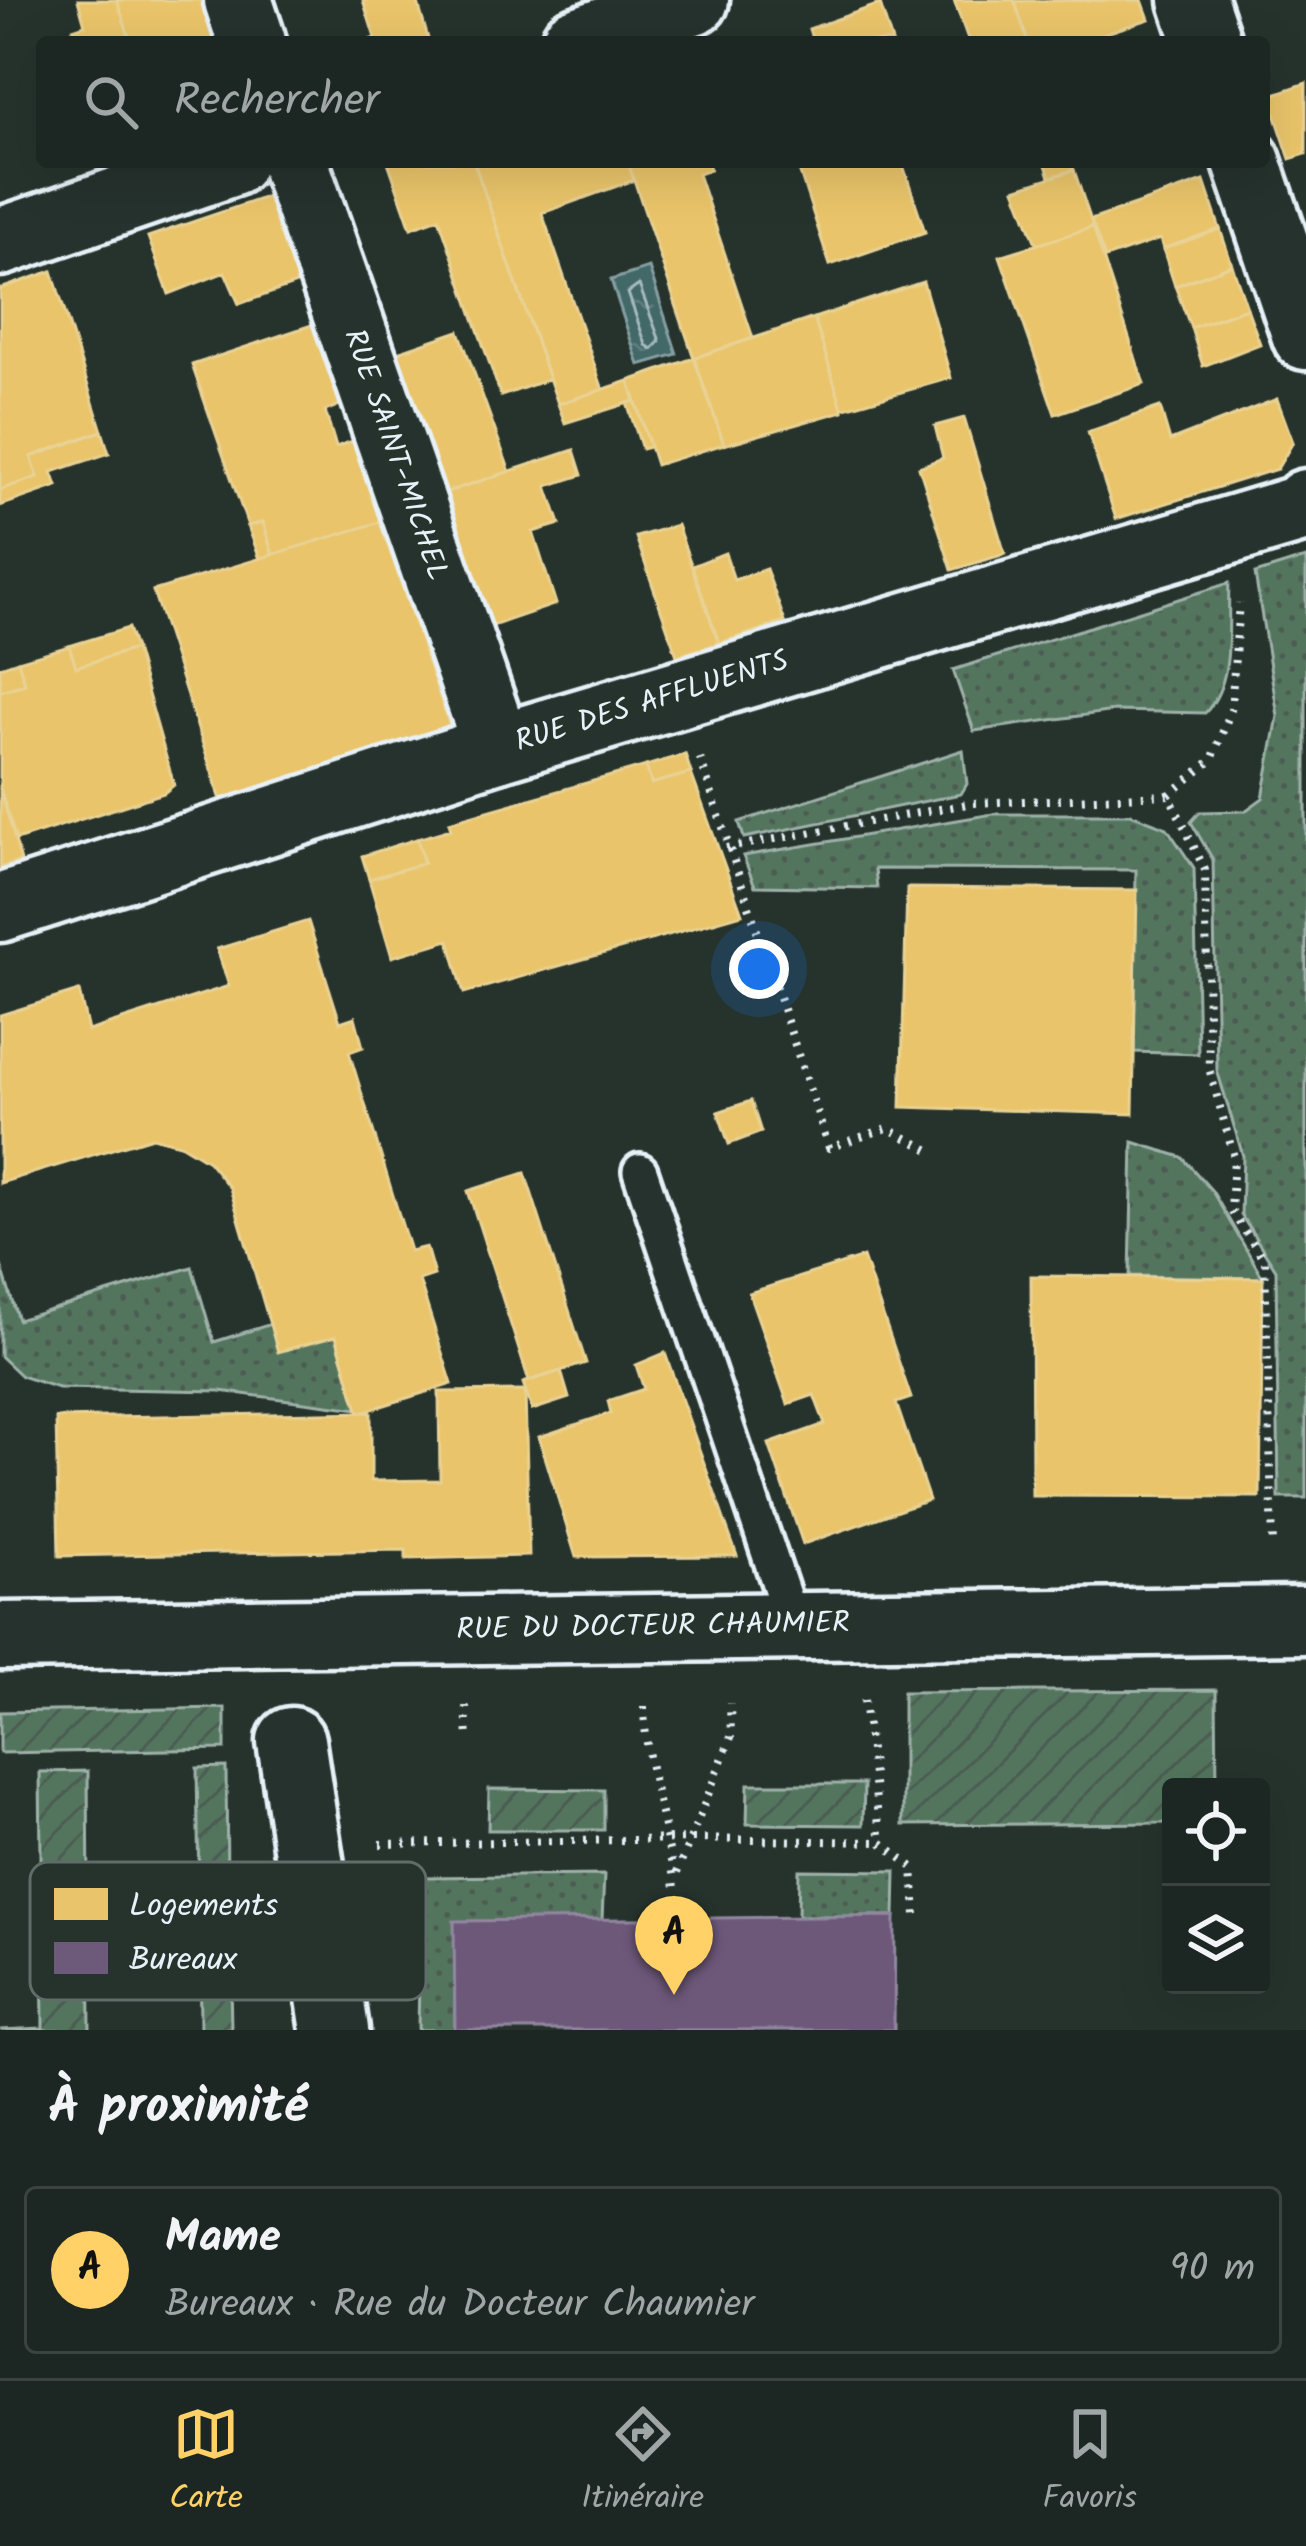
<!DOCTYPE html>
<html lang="fr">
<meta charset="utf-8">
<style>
:root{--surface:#1c2622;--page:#29322f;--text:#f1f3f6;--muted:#a0a5a5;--line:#3a4340;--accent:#ffd166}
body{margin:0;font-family:Kalam,sans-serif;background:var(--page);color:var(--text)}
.controls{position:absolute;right:36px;bottom:36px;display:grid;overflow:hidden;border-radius:12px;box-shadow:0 12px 48px #0002}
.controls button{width:108px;height:108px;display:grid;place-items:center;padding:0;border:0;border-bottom:3px solid var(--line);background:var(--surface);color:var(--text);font:60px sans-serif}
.you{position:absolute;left:759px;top:969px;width:42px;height:42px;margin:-30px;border:9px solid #fff;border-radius:50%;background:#1a73e8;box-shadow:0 0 0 18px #1a73e833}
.badge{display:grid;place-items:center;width:78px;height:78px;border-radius:50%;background:var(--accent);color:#111;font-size:39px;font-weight:700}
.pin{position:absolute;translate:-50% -99px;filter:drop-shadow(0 3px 6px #0008)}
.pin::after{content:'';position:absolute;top:63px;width:42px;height:36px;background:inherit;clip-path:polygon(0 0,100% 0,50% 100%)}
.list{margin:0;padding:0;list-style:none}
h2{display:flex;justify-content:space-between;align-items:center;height:156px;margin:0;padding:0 48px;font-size:51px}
h2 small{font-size:39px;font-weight:400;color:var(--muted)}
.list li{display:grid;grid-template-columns:78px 1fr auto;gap:36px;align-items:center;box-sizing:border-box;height:168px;margin:0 24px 24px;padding:0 24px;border:3px solid var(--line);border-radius:12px}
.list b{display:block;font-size:45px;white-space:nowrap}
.list p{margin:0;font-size:39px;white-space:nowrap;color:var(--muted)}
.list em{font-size:39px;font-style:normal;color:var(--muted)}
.icon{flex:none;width:66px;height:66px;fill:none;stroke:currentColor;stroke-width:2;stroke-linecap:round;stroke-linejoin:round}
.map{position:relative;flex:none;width:1306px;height:2030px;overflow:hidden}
.search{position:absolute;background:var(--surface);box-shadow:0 12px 48px #0002;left:36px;right:36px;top:36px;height:132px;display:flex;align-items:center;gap:30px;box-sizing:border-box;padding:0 42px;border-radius:12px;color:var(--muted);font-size:45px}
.sheet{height:348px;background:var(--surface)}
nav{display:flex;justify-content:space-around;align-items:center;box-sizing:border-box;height:168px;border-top:3px solid var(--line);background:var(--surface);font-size:33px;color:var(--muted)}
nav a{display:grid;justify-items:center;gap:6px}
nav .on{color:var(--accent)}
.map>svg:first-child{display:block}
.grass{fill:url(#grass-dots);stroke:#9eb2aa;stroke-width:3}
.garden{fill:url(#garden-furrows);stroke:#9eb2aa;stroke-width:3}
.water{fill:url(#water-ripples);stroke:#859ea2;stroke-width:3}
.homes{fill:#e9c46a;stroke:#e9d295;stroke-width:3}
.offices{fill:#6d597a;stroke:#9287a0;stroke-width:3}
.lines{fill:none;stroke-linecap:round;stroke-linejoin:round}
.shore{stroke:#a6babe;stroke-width:3}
.lane-casing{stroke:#e8f1f8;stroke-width:42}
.street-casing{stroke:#e8f1f8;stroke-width:75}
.secondary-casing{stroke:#e8f1f8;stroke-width:75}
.path{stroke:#e8f1f8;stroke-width:8;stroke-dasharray:3 9;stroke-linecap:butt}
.lane{stroke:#26332d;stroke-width:33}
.street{stroke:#26332d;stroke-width:66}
.secondary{stroke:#26332d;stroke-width:66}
.labels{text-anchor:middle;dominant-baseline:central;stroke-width:12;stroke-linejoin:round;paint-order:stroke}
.street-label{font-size:30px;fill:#e8f1f8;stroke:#26332d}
.key{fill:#26332d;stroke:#606c6a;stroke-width:3}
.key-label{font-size:33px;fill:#e8f1f8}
</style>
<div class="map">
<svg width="1306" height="2030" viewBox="0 0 1306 2030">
<defs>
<pattern id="grass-dots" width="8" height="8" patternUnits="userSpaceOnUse" patternTransform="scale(3)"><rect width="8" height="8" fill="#53745d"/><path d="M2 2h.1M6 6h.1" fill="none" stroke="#4c5c53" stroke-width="1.8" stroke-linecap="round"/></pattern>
<pattern id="garden-furrows" width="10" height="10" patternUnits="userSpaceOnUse" patternTransform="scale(3)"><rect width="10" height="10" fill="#53745d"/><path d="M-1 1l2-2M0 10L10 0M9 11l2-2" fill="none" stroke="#4c5c53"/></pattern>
<pattern id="water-ripples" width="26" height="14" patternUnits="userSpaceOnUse" patternTransform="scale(3)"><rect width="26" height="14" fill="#436768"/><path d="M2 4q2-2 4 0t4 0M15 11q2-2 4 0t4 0" fill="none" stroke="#5e7d7e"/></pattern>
</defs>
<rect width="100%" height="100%" fill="#26332d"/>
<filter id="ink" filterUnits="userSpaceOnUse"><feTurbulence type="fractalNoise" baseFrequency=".00833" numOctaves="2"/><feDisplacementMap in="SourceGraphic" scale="24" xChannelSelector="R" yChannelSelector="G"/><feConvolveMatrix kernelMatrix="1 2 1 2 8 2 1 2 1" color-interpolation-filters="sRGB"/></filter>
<g filter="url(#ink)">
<g class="grass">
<polygon points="1306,558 1306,1498 1279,1498 1276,1270 1241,1215 1243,1156 1217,1070 1213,860 1191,822 1200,812 1245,811 1263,798 1278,716 1255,574"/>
<path d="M1229 583C1227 624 1236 681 1205 713L1114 711 974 731 953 670Z"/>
<polygon points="963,750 967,784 961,794 744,838 739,822"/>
<polygon points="993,814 1131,814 1167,828 1194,868 1198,1054 1134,1052 1136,870 875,869 877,888 755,886 743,856"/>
<polygon points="1133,1142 1182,1157 1212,1191 1263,1278 1130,1276"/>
<polygon points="0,1262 18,1320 192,1267 214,1342 271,1324 336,1336 358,1409 220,1391 58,1388 21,1376 0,1356"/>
<polygon points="799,1870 896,1871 895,1916 798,1916"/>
<polygon points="604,1875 602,1920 455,1922 455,2030 418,2030 421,1877"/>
</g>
<g class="garden">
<polygon points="1216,1690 1217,1787 1171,1787 1171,1823 903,1825 903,1692"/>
<polygon points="225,1708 225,1749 0,1753 0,1712"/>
<polygon points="226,1767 227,1888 199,1888 197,1768"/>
<polygon points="88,1771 90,2030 0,2030 43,2028 40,1772"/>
<polygon points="748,1784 864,1784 863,1825 747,1824"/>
<polygon points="489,1789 604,1790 604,1830 488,1830"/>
<polygon points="229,1926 231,2030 200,2030 199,1927"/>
</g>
<polygon class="water" points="649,268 677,354 639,365 611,280"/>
<g class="homes">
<polygon points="78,0 117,0 131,42 77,42 73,29 85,25"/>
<polygon points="117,0 201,0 215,42 131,42"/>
<polygon points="363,0 417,0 429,42 364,42 375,38"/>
<polygon points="954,0 1014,0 1028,42 969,42"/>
<polygon points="1142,0 1149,19 1079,42 1028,42 1015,1"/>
<polygon points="880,4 892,42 813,42 809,29"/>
<polygon points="1306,83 1306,154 1290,159 1269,96"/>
<polygon points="388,162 474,162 549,379 501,396 439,218 411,228"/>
<polygon points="474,162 628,162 634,180 542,213 603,390 558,404"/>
<polygon points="628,162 708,162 710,170 698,174 753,338 694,358"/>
<polygon points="902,162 925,232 830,265 797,164"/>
<polygon points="1045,162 1071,162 1074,170 1050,177"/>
<polygon points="1074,170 1093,227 1037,246 1015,189"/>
<polygon points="1204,181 1220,229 1163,249 1160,239 1105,258 1091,220"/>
<polygon points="269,196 299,283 239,304 225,272 169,294 148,237"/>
<polygon points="1093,227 1144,384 1055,414 1000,256"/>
<polygon points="1220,229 1232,265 1175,286 1163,249"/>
<polygon points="1232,265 1247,308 1191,328 1175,286"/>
<polygon points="52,271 102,431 31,457 38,477 0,490 0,289"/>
<polygon points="923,282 951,378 842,409 814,318"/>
<polygon points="1247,308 1260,344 1203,366 1191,328"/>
<polygon points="814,318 843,411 724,445 694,358"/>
<polygon points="312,325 340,405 325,411 336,447 353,441 380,522 273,556 263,522 248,526 192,365"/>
<polygon points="459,331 510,472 444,493 395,353"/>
<polygon points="694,358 724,444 656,465 629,381"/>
<polygon points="629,381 635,401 565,423 558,404"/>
<polygon points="1277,399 1293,442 1277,469 1116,519 1088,432 1160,407 1170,441"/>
<polygon points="635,401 650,447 642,449 627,403"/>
<polygon points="964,418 1005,554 952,570 919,467 943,458 935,426"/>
<polygon points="102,431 109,453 52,472 57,486 0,506 0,490 38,477 31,457"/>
<polygon points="574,450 582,475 547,486 560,524 533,532 556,604 489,627 444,493"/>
<polygon points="263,522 273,556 260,559 248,526"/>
<polygon points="380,522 450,727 221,800 153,591"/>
<polygon points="677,525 719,643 677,656 636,537"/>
<polygon points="725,553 734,580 766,569 785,622 719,643 692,566"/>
<polygon points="128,628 135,649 76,667 69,646"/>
<polygon points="69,646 76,667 135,649 174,785 164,793 16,840 0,788 0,691 25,684 18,661"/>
<polygon points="18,661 25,684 0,691 0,667"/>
<polygon points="685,754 691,773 651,784 646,766"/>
<polygon points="646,766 651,784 691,773 742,914 464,993 449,940 392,957 369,879 424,863 417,839 451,829 449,822"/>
<polygon points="0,788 21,861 0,868"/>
<polygon points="417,839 424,863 369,879 362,856"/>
<polygon points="907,888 1137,890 1133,1114 901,1107"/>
<polygon points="308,921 340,1022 355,1017 363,1047 349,1052 410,1251 426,1247 434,1275 419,1280 452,1384 359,1413 336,1336 278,1352 230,1188 208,1161 180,1144 152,1137 0,1183 0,1015 79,991 88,1031 229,986 217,949"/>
<polygon points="751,1101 761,1132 729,1144 718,1112"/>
<polygon points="525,1173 586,1363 529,1381 468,1191"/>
<polygon points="863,1257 911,1398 896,1403 929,1500 803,1544 769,1444 825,1424 814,1395 788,1404 749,1293"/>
<polygon points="1031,1276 1263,1278 1260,1497 1032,1496"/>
<polygon points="665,1353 737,1556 576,1557 539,1437 611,1413 608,1401 644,1389 636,1365"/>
<polygon points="561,1371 569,1398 532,1410 523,1383"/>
<polygon points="525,1391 529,1556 406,1559 406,1550 59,1556 56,1418 371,1412 371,1481 440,1480 439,1392"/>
</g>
<polygon class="offices" points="895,1916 894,2030 455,2030 454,1921"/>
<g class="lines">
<polygon class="shore" points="639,285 660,341 652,349 646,345 628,293"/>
<defs>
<polyline id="lane" points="640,1171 793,1625"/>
<g id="street">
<polyline points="238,0 252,42"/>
<polyline points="1193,0 1207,42"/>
<polyline points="575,42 695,0"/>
<polyline points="294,162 497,748"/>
<polyline points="1247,162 1306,336"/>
<polyline points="0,242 232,162"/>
<polyline points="0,908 497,748 1301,509 1306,503"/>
<polyline points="291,1741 335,2030"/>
</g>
<polyline id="secondary" points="0,1636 1306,1620"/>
</defs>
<use href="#lane" class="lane-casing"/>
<use href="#street" class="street-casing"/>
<use href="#secondary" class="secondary-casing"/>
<g class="path">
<polyline points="700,758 829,1148 887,1128 932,1151"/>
<polyline points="1169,795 1212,760 1231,710 1239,603"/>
<polyline points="726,848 973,803 1169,795 1205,870 1209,1068 1234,1157 1231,1211 1265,1261 1273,1547"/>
<polyline points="864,1700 881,1842 913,1867 916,1916"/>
<polyline points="466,1706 468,1739"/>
<path d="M644 1706C645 1778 676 1845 677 1918"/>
<polyline points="380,1844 691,1839 881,1842"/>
<polyline points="677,1873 731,1737 730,1703"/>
</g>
<use href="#lane" class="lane"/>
<use href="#street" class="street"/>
<use href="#secondary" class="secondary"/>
</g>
</g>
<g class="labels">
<g class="street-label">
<text transform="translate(395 455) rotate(71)">RUE SAINT-MICHEL</text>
<text transform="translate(652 702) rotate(-17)">RUE DES AFFLUENTS</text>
<text transform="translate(653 1627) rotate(-1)">RUE DU DOCTEUR CHAUMIER</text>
</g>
</g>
<rect x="30" y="1862" width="396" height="138" rx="18" class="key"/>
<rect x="54" y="1888" width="54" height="32" fill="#e9c46a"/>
<rect x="54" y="1942" width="54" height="32" fill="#6d597a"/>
<g class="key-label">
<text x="129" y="1916">Logements</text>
<text x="129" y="1970">Bureaux</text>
</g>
</svg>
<div class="controls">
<button><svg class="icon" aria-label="locate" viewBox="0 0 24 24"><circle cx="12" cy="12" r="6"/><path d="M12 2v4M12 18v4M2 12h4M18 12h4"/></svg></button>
<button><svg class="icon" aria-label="layers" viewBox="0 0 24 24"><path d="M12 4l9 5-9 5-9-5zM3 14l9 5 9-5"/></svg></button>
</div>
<div class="you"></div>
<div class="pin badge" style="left:674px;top:1995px">A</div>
<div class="search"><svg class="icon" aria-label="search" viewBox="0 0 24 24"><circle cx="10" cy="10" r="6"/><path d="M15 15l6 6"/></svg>Rechercher</div>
</div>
<section class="sheet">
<h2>À proximité<small></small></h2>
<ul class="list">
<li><span class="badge">A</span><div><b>Mame</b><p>Bureaux · Rue du Docteur Chaumier</p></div><em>90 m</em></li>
</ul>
</section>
<nav>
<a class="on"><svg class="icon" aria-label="map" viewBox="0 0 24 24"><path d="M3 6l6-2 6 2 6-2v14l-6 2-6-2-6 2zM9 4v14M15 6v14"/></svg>Carte</a>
<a><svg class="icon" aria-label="directions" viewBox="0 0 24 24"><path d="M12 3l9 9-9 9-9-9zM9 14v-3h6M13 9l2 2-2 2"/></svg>Itinéraire</a>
<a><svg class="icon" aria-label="saved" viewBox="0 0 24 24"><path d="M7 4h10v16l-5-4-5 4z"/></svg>Favoris</a>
</nav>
